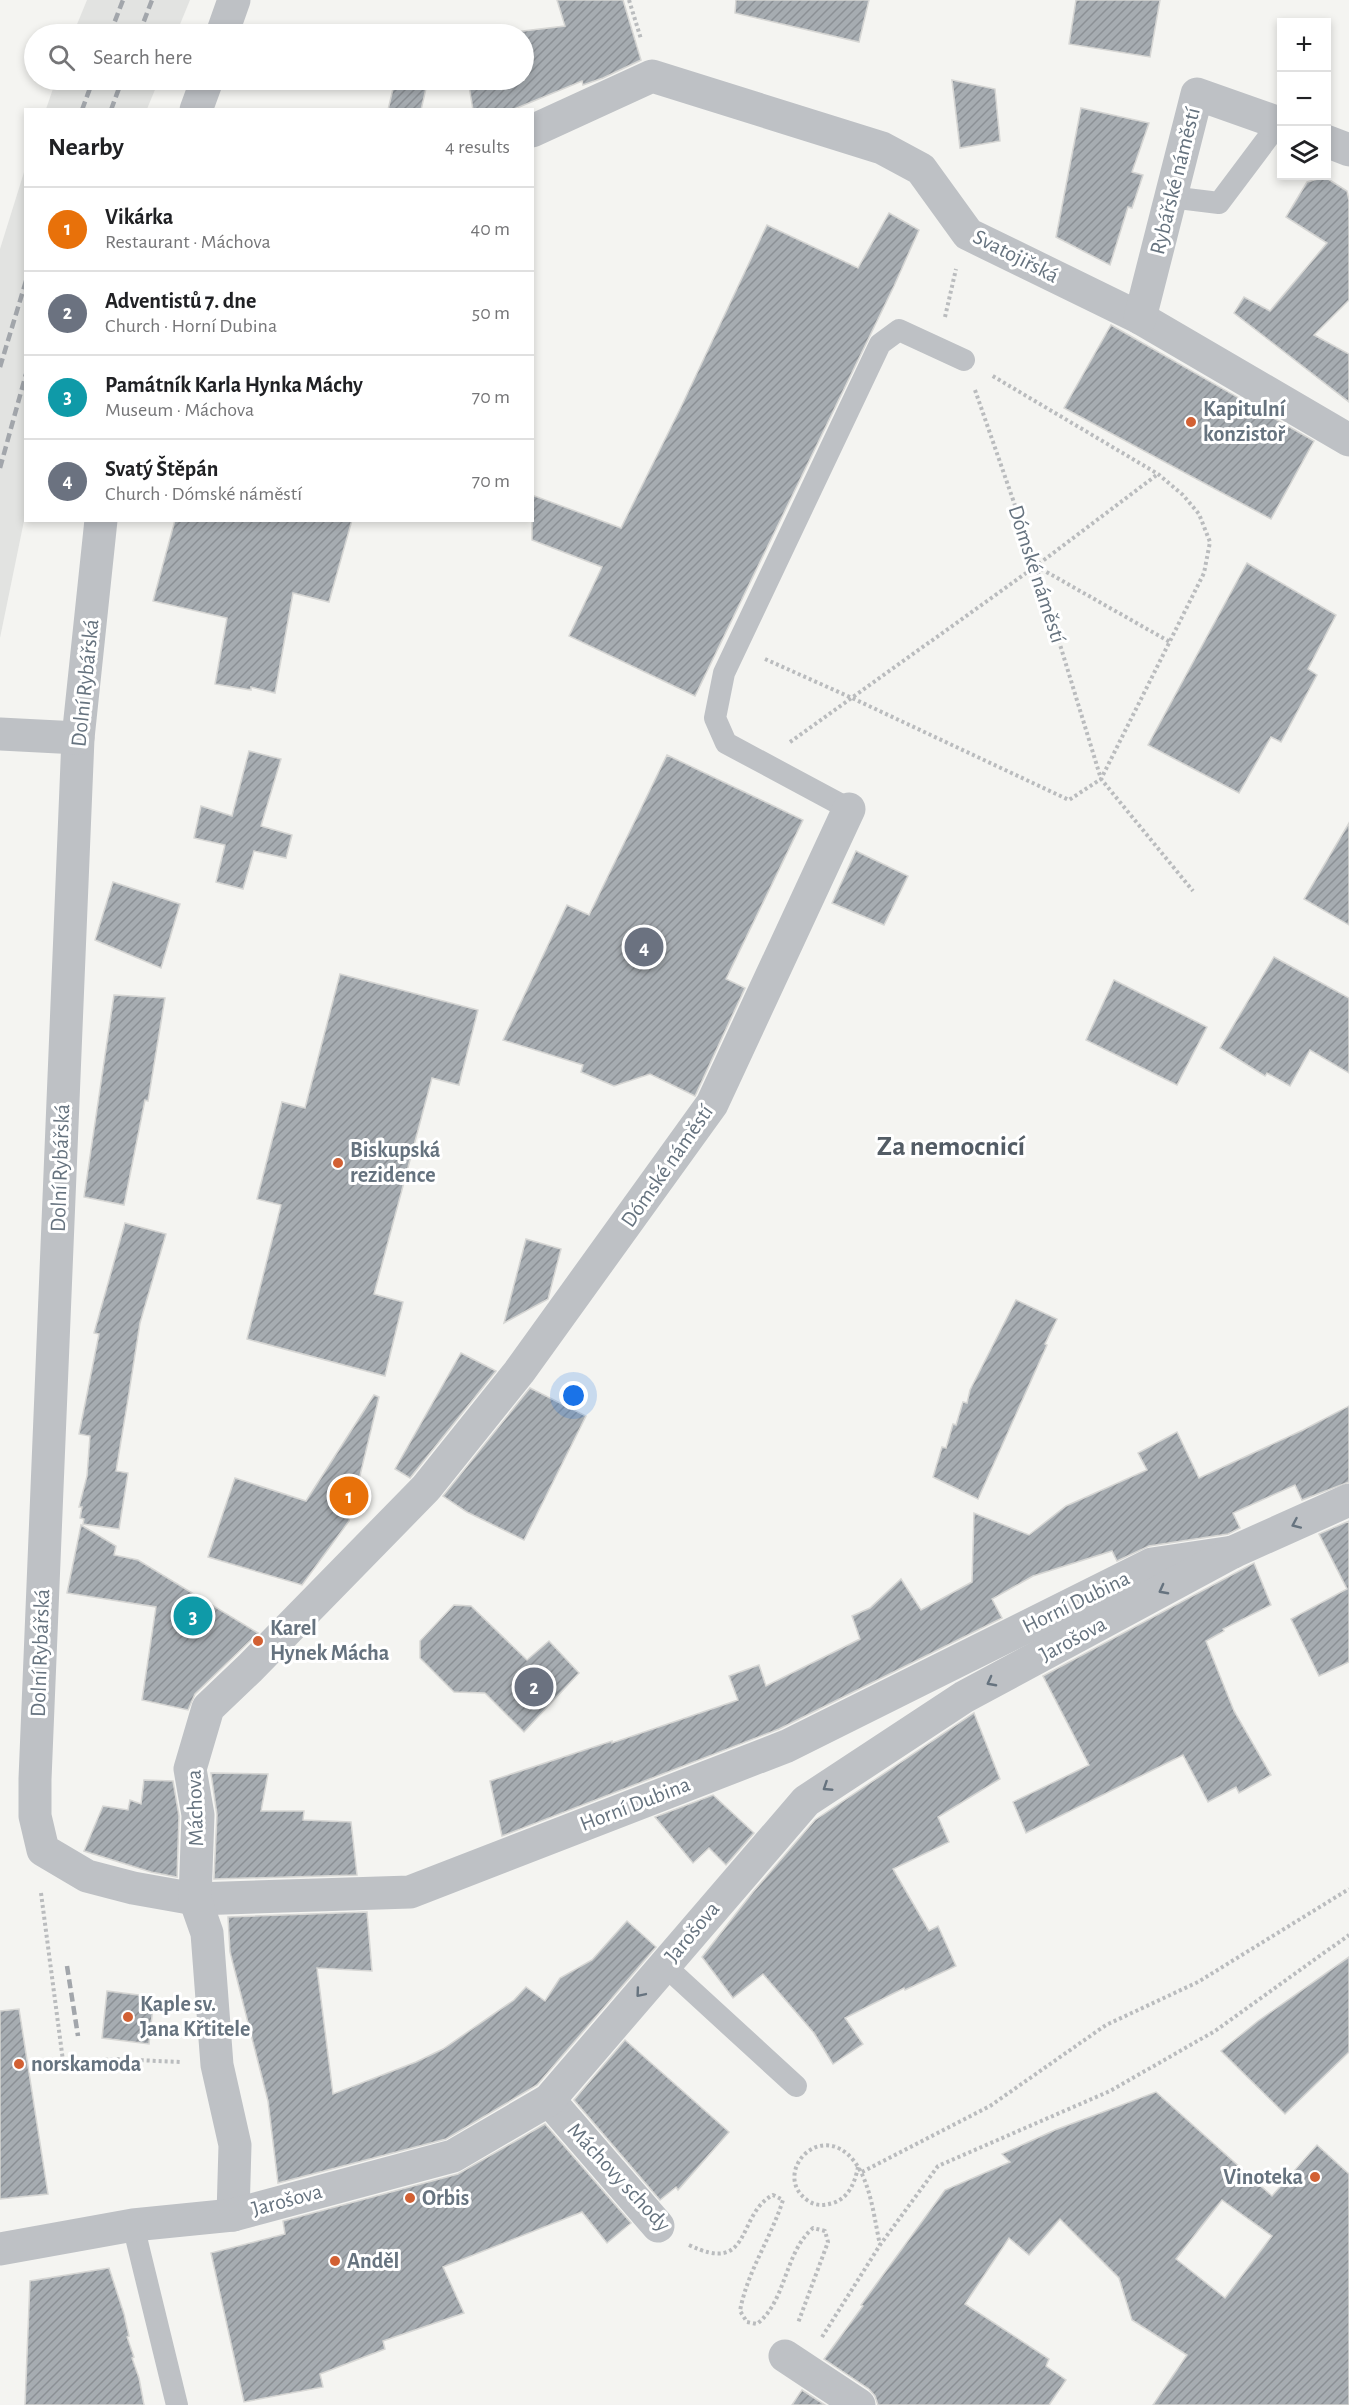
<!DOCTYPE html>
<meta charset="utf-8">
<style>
:root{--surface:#fff;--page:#f2f2f2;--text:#202124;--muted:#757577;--line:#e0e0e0;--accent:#d26033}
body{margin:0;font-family:"Alegreya Sans",sans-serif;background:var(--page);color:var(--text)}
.controls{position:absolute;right:18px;top:18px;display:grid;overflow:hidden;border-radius:0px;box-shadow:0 3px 9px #0003}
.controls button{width:54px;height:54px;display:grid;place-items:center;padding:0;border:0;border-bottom:2px solid var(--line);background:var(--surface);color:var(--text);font:30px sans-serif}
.you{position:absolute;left:574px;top:1396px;width:21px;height:21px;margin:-15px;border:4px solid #fff;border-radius:50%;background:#1a73e8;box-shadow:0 0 0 9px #1a73e833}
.badge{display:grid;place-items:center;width:39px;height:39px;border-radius:50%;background:var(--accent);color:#fff;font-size:20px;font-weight:700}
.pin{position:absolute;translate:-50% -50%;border:3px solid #fff;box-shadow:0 2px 6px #0006}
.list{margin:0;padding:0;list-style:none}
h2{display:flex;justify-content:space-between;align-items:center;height:78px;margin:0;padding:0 24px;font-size:26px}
h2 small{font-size:20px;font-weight:400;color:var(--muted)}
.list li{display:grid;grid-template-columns:39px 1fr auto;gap:18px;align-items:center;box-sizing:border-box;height:84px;padding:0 24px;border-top:2px solid var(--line)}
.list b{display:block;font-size:22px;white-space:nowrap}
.list p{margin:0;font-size:20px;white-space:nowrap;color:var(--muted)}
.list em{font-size:20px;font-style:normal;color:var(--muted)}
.icon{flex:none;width:33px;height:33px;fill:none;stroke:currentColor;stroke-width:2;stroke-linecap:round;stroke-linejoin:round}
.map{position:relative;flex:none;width:1349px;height:2405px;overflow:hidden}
.search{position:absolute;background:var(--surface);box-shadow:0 3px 9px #0003;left:24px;top:24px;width:510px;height:66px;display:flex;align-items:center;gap:15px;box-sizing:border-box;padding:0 21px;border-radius:33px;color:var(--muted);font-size:22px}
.panel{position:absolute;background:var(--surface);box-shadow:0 3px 9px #0003;left:24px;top:108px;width:510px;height:414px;border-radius:0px}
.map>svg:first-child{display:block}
.built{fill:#e2e3e1}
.building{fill:url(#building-hatch);stroke:#d6d6d4;stroke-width:1.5;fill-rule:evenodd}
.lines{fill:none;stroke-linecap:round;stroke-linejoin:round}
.path{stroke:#babcbe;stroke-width:4;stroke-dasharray:3 3;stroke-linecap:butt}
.lane{stroke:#bec1c5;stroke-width:22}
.street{stroke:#bec1c5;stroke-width:33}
.rail{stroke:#a2a6ab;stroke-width:4.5;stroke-dasharray:9 4.5;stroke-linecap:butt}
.oneway{stroke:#66737f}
.poi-dot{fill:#d26033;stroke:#fff;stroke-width:2}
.labels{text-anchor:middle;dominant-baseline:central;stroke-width:6;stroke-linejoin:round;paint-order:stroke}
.street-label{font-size:22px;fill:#66737f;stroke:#fff}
.poi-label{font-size:22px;font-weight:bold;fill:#66737f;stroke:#fff;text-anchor:start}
.district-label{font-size:28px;font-weight:bold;fill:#535c65;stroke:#fff}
</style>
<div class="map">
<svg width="1349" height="2405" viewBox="0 0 1349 2405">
<defs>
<pattern id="building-hatch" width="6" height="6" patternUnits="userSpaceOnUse" patternTransform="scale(1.5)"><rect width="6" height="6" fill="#a6acb1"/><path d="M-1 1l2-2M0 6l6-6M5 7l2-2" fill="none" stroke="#8b9095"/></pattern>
</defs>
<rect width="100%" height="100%" fill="#f4f4f1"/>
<g class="built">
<polygon points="87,0 190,0 176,34 73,34"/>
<polygon points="56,80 159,80 147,109 46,109"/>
<polygon points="25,169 25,516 0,638 0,249"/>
</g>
<g class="building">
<polygon points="557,0 623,0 641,60 603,78 583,85 582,81 512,110 473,110 468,80 524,80 524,34 497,34 565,26"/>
<polygon points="736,0 869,0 859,42 735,13"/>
<polygon points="1076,0 1160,0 1150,57 1069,44"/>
<polygon points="395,80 428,80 421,110 388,110"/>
<polygon points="952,80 995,89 1000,141 960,148"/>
<polygon points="1081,108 1149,123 1132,172 1143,175 1132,208 1128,207 1110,265 1056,237"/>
<polygon points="1325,177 1347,191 1349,200 1349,300 1314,335 1349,354 1349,402 1234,313 1244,297 1270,311 1327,243 1286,217 1307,182"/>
<polygon points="889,213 919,230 894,286 695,696 569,636 602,567 532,540 532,495 621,528 681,407 767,225 858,268"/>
<polygon points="1111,325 1314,441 1271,519 1064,408"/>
<polygon points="175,520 352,520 329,602 293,593 275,693 251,687 251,690 215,684 227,618 153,601"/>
<polygon points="1247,563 1336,615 1308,669 1317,675 1281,742 1271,737 1239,793 1148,745"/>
<polygon points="249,751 281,759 261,826 292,835 286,858 254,851 243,889 216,882 225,845 194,838 201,806 232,816"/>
<polygon points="667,755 803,820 726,979 745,988 695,1096 650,1074 614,1086 581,1072 583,1065 503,1040 567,905 589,915"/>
<polygon points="1349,823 1349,925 1304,899"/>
<polygon points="856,851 908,876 884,925 832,903"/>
<polygon points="113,882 180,904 161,968 95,940"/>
<polygon points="1274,957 1349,998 1349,1073 1310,1050 1290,1086 1267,1073 1265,1076 1220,1048"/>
<polygon points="340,974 478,1010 459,1085 432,1078 374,1294 403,1302 385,1376 247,1339 281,1205 257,1199 282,1102 305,1108"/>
<polygon points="1114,980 1207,1027 1177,1085 1086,1040"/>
<polygon points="114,995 165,998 148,1101 145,1100 124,1205 84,1197"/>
<polygon points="125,1223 166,1234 140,1323 128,1399 116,1471 128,1473 119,1529 83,1524 84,1519 80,1518 82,1507 79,1507 87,1476 90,1436 79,1434 99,1334 94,1333"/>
<polygon points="526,1239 561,1249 548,1299 504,1323"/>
<polygon points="1016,1300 1057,1319 1045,1344 1047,1345 978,1499 933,1477 942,1447 946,1448 953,1424 956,1425 963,1402 967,1403 970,1390"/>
<polygon points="461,1353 496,1371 410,1478 395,1469"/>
<polygon points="530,1388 586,1416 524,1540 467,1512 443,1496"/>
<polygon points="374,1395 379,1397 349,1521 302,1585 208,1557 235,1478 306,1501"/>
<polygon points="1349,1406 1349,1482 1302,1500 1295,1485 1233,1513 1240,1528 1228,1534 1149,1546 1117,1561 1112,1551 1033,1576 992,1599 1002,1618 779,1729 502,1836 490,1781 612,1741 612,1743 738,1700 729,1676 759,1665 766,1686 860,1639 852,1616 870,1608 901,1579 921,1610 972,1582 974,1513 1029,1535 1066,1506 1147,1470 1138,1453 1177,1432 1199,1478 1303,1430"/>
<polygon points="1349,1521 1349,1662 1319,1676 1291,1619 1347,1589 1319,1534"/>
<polygon points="81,1525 116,1546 114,1555 138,1560 258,1633 195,1694 188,1710 142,1700 156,1607 67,1593"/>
<polygon points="1254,1563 1271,1605 1223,1629 1224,1631 1206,1641 1234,1711 1271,1775 1239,1793 1236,1787 1208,1802 1183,1755 1026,1833 1013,1802 1089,1765 1043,1676"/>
<polygon points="454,1605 471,1606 527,1660 549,1641 579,1673 524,1732 485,1693 454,1692 420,1658 420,1641"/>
<polygon points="974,1713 1000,1779 938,1817 949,1842 893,1869 929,1931 938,1926 956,1966 905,1990 904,1988 845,2018 863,2044 833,2064 814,2033 763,1974 733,1998 702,1957 753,1892 815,1820"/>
<polygon points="211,1773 268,1774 261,1811 304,1811 303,1820 351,1822 357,1875 214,1879 217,1815"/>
<polygon points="144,1780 173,1781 179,1816 177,1877 151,1872 84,1851 103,1806 128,1810 130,1800 141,1804"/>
<polygon points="713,1795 754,1833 726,1865 709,1848 693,1863 655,1817"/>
<polygon points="367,1912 372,1971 317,1968 333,2094 416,2062 443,2049 514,2000 526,1987 545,2001 560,1978 592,1960 627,1921 656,1947 537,2085 446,2139 278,2183 268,2101 230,1952 228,1917"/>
<polygon points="1349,1957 1349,2052 1285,2114 1221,2051 1258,2021"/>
<polygon points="107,1991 154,1997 149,2044 102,2038"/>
<polygon points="19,2009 48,2194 0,2199 0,2011"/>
<polygon points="625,2040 729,2132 678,2190 676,2187 660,2200 574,2100"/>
<path d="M1156 2092 1272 2196 1317 2145 1349 2174V2405H1153L1187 2355 1132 2320 1119 2278 1060 2219 1029 2255 1009 2238 965 2304 1049 2359 1046 2366 1066 2380 1049 2405H878L875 2396 869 2389 824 2359 863 2306 861 2305 945 2190 1010 2162 1002 2154 1055 2130ZM1222 2200 1272 2236 1225 2298 1176 2259Z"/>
<polygon points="545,2124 631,2223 607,2243 582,2212 443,2267 464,2313 383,2341 385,2349 320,2374 323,2387 244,2402 211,2253 285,2234 283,2221 458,2174"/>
<polygon points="109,2268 124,2314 129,2336 127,2337 134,2357 132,2358 139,2378 144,2405 25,2405 30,2281"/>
<polygon points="802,2390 825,2405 792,2405"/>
</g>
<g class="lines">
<g class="path">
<polyline points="629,0 641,39"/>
<polyline points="945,317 956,269"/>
<polyline points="975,390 1036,566 1101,779 1193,891"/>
<polyline points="1036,566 1170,642"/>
<polyline points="765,659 852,698 1069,800 1101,779 1204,573 1210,542 1199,514 1183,495 1158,474 991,375"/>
<polyline points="790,742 1036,566 1158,474"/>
<polyline points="41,1893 63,2061"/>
<polyline points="33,2066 114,2059 180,2062"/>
<path d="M858 2167C855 2182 849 2198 833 2203 823 2206 815 2206 807 2200 771 2174 820 2118 854 2161 871 2183 874 2218 880 2245"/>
<polyline points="862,2172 990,2106 1106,2025 1198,1982 1349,1889"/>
<path d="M689 2245C753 2276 736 2214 773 2195L783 2200C771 2238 747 2272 740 2311L747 2322 757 2324C787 2300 784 2253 813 2228L825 2231 828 2242 798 2323"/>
<polyline points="822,2337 880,2245 938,2166 1110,2091 1215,2031 1349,1935"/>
</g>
<g class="lane">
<polyline points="1170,197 1219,203 1279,123"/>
<polyline points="849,809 726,743 715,718 724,673 880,344 899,330 964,360"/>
<polyline points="664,1965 796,2086"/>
<polyline points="133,2225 177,2405"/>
</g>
<g class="street">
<polyline points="222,34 234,0"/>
<polyline points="196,110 207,80"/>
<polyline points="532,131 652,76 882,148 921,169 968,234 1140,318 1349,440"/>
<polyline points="1326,141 1349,150"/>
<polyline points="1140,318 1197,94 1282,124"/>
<polyline points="101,520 78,738 35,1779 35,1816 43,1850 87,1876 133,1888 195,1899 410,1892 787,1746 1152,1564 1233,1552"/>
<polyline points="0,734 78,738"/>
<polyline points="549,2100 658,2226"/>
<polyline points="233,2215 235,2145 217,2065 207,1933 195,1899 198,1815 190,1769 208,1708 250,1668 426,1488 519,1372 712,1104 849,809"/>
<polyline points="0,2249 133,2225 233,2215 453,2156 549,2100 806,1801 964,1697 1233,1552 1349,1500"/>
<polyline points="785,2356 859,2405"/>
</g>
<g class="rail">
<polyline points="110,34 123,0"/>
<polyline points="139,34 152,0"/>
<polyline points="82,110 93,80"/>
<polyline points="111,110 122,80"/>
<polyline points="0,367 26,281"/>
<polyline points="0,468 26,374"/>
<polyline points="67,1966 78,2036"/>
</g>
</g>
<defs><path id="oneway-chevron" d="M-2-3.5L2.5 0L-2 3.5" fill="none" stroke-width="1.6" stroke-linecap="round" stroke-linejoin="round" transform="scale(1.5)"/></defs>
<g class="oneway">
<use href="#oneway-chevron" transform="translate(1296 1524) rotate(156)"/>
<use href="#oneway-chevron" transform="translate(1163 1590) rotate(152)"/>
<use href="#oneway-chevron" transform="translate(991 1682) rotate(152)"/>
<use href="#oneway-chevron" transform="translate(827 1787) rotate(147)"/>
<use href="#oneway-chevron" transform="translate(640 1993) rotate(130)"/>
</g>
<g class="poi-dot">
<circle cx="1191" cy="422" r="6"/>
<circle cx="338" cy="1163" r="6"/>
<circle cx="258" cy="1641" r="6"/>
<circle cx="128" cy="2017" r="6"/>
<circle cx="19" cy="2064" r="6"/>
<circle cx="1315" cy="2177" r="6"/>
<circle cx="410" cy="2198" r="6"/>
<circle cx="335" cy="2261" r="6"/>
</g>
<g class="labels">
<g class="street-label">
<text transform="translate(1175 181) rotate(-76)">Rybářské náměstí</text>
<text transform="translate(1016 256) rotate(27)">Svatojiřská</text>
<text transform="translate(1037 574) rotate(72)">Dómské náměstí</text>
<text transform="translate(85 683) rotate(-84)">Dolní Rybářská</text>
<text transform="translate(667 1166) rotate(-55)">Dómské náměstí</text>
<text transform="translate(60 1168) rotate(-88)">Dolní Rybářská</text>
<text transform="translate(1076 1602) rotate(-26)">Horní Dubina</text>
<text transform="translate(1073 1639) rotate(-28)">Jarošova</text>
<text transform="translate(40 1653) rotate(-88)">Dolní Rybářská</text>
<text transform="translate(635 1804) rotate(-21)">Horní Dubina</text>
<text transform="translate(195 1808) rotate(-92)">Máchova</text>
<text transform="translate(692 1932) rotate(-50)">Jarošova</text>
<text transform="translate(619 2177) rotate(47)">Máchovy schody</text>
<text transform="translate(287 2200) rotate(-15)">Jarošova</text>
</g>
<g class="poi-label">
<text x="1203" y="409">Kapitulní<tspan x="1203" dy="25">konzistoř</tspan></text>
<text x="350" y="1150">Biskupská<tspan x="350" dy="25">rezidence</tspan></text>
<text x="270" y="1628">Karel<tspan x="270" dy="25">Hynek Mácha</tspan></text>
<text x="140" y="2004">Kaple sv.<tspan x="140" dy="25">Jana Křtitele</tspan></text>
<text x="31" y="2064">norskamoda</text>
<text x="1303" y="2177" text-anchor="end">Vinoteka</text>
<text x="422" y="2198">Orbis</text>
<text x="347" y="2261">Anděl</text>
</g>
<g class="district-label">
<text x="951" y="1147">Za nemocnicí</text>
</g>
</g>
</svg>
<div class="controls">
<button>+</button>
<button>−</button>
<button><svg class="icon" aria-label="layers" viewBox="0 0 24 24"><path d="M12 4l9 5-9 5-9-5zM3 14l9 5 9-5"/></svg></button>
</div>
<div class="you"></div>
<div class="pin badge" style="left:349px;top:1496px;background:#e8710a">1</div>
<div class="pin badge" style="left:534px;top:1687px;background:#6b7280">2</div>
<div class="pin badge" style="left:193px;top:1616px;background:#0f9aa8">3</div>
<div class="pin badge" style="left:644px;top:947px;background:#6b7280">4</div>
<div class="search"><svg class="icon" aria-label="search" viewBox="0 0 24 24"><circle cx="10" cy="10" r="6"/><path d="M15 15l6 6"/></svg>Search here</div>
<section class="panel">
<h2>Nearby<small>4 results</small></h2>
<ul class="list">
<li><span class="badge" style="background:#e8710a">1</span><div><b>Vikárka</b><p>Restaurant · Máchova</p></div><em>40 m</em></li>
<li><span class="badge" style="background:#6b7280">2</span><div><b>Adventistů 7. dne</b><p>Church · Horní Dubina</p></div><em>50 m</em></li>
<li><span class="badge" style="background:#0f9aa8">3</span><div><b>Památník Karla Hynka Máchy</b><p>Museum · Máchova</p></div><em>70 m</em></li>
<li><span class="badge" style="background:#6b7280">4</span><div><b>Svatý Štěpán</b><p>Church · Dómské náměstí</p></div><em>70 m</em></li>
</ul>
</section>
</div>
